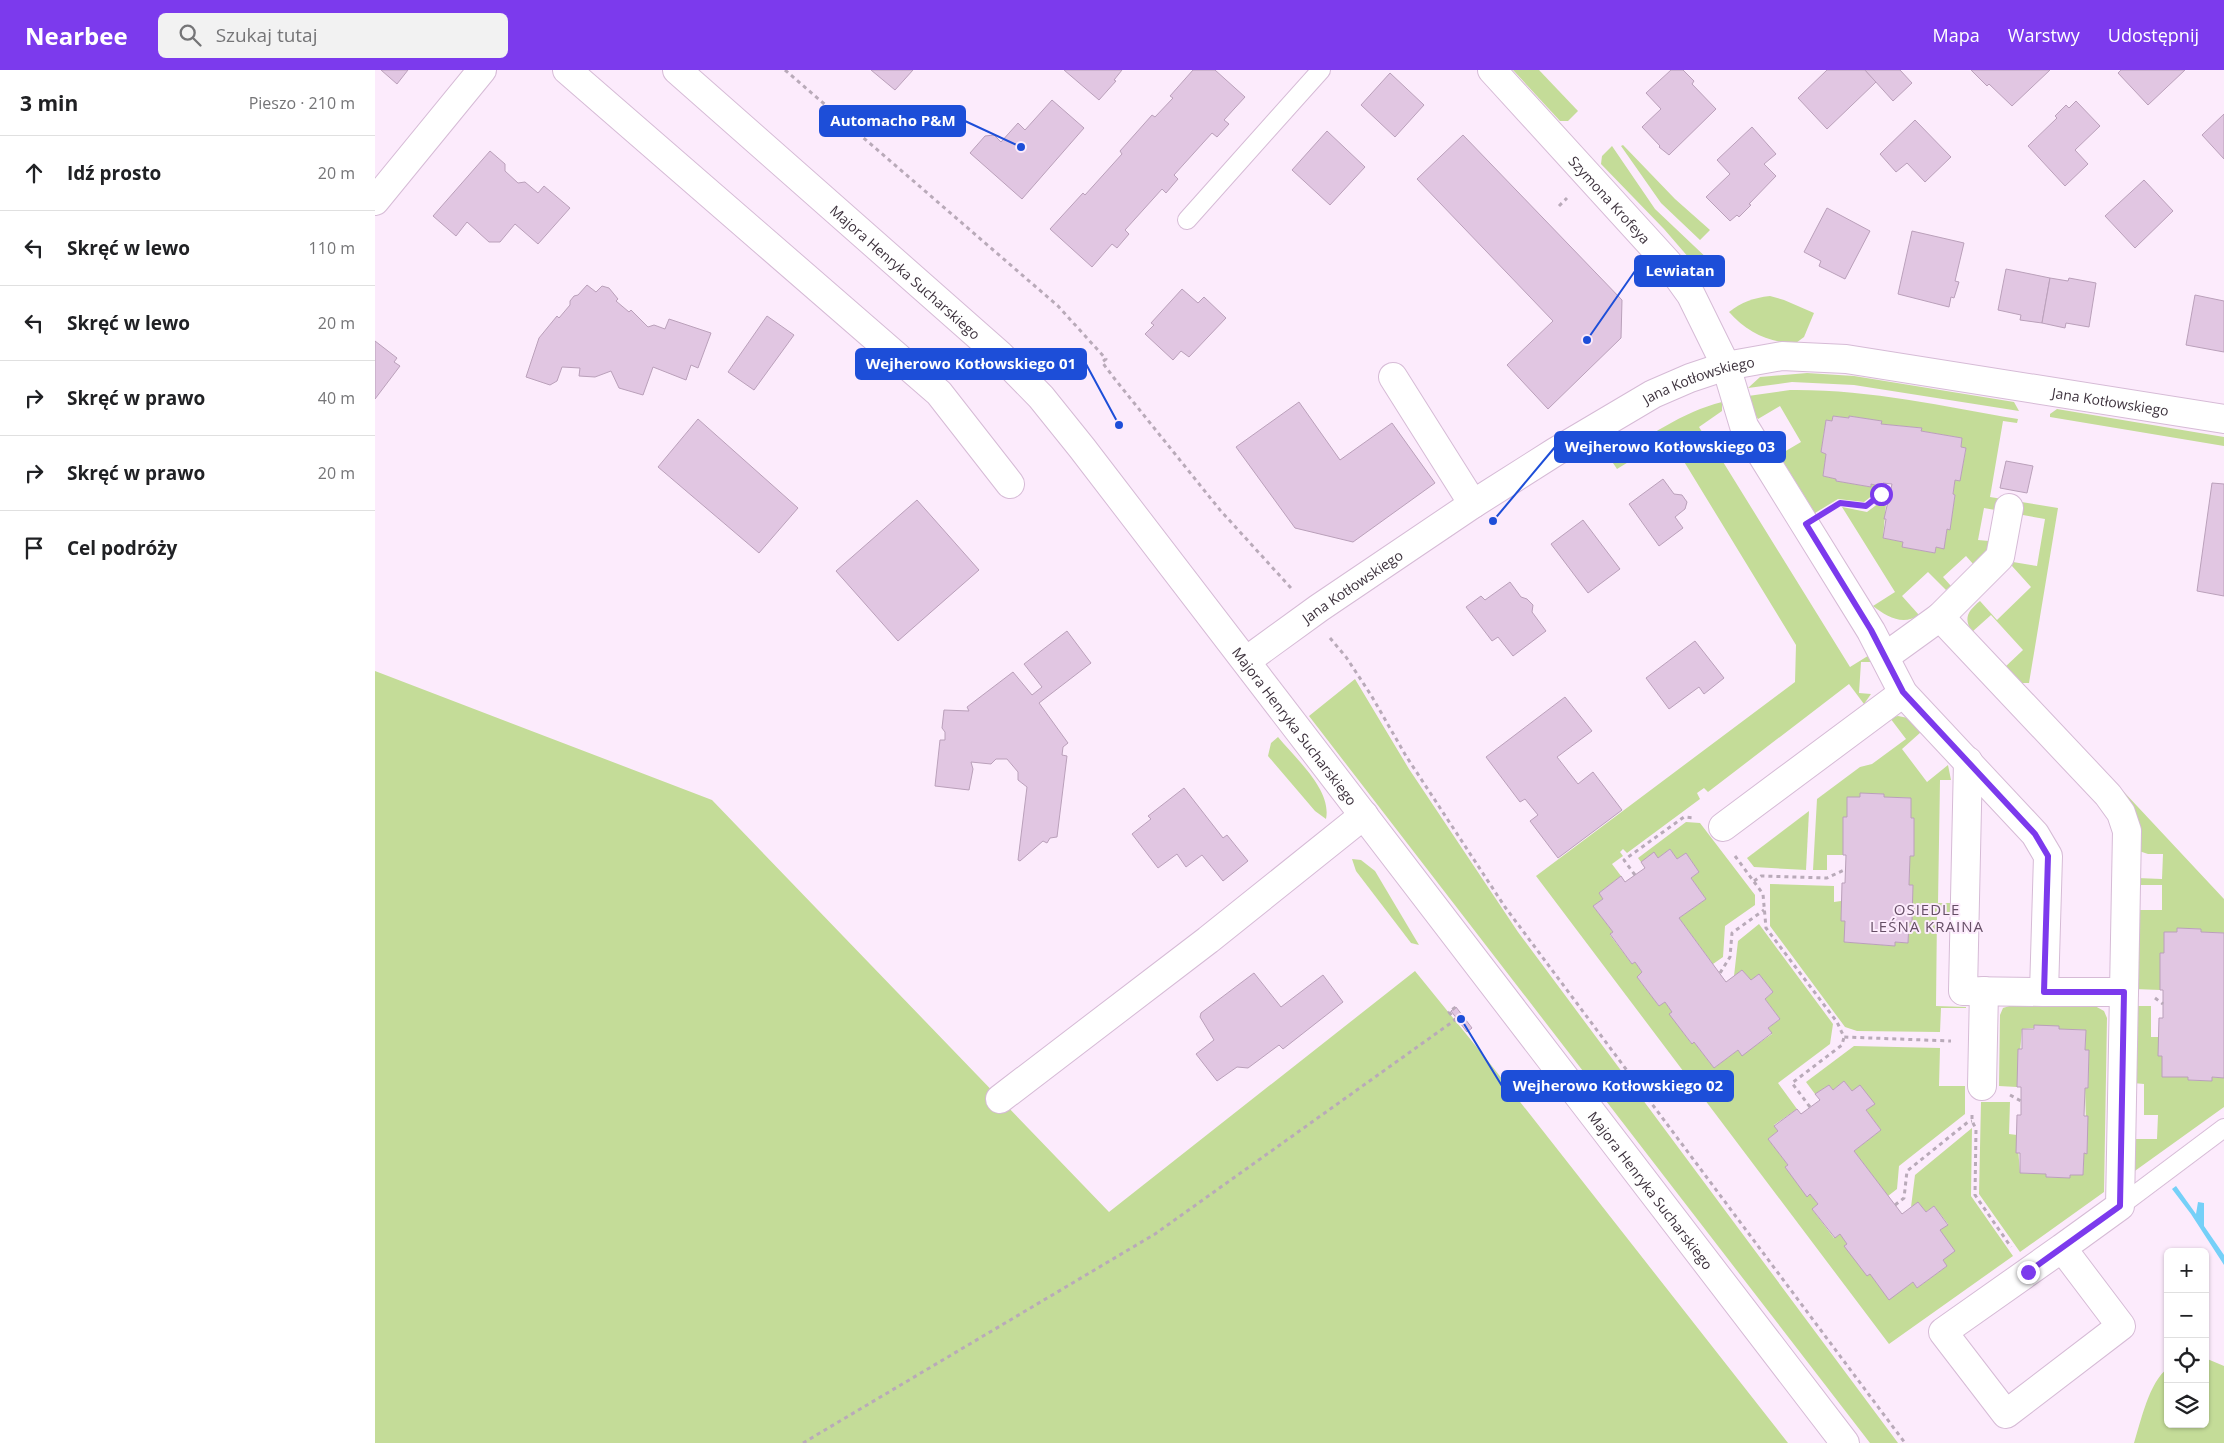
<!DOCTYPE html>
<html lang="pl">
<meta charset="utf-8">
<style>
:root{--surface:#fff;--page:#f2f2f2;--text:#202124;--muted:#757577;--line:#e0e0e0;--accent:#7c3aed}
body{margin:0;font-family:"Open Sans",sans-serif;background:var(--page);color:var(--text)}
.controls{position:absolute;right:15px;bottom:15px;display:grid;overflow:hidden;border-radius:8px;box-shadow:0 1px 4px #0004}
.controls button{width:45px;height:45px;display:grid;place-items:center;padding:0;border:0;border-bottom:1px solid var(--line);background:var(--surface);color:var(--text);font:25px sans-serif}
.stop{position:absolute;width:15px;height:15px;margin:-11px;border:4px solid #7c3aed;border-radius:50%;background:#fff}
.stop.end{background:#7c3aed;border-color:#fff;box-shadow:0 1px 5px #0008}
.list{margin:0;padding:0;list-style:none}
h2{display:flex;justify-content:space-between;align-items:center;height:65px;margin:0;padding:0 20px;font-size:21px}
h2 small{font-size:16px;font-weight:400;color:var(--muted)}
.list li{display:grid;grid-template-columns:32px 1fr auto;gap:15px;align-items:center;box-sizing:border-box;height:75px;padding:0 20px;border-top:1px solid var(--line)}
.list b{display:block;font-size:19px;white-space:nowrap}
.list em{font-size:16px;font-style:normal;color:var(--muted)}
.icon{flex:none;width:28px;height:28px;fill:none;stroke:currentColor;stroke-width:2;stroke-linecap:round;stroke-linejoin:round}
.map{position:relative;flex:none;width:1849px;height:1373px;overflow:hidden}
header{display:flex;align-items:center;gap:30px;box-sizing:border-box;height:70px;padding:0 25px;background:var(--accent);color:#fff}
header strong{font-size:24px}
nav{display:flex;gap:28px;margin-inline-start:auto;font-size:18px}
.search{width:350px;height:45px;background:var(--page);display:flex;align-items:center;gap:12px;box-sizing:border-box;padding:0 18px;border-radius:8px;color:var(--muted);font-size:19px}
main{display:flex}
aside{flex:1;background:var(--surface)}
.map>svg:first-child{display:block}
.green{fill:#c4dc98}
.water{fill:#75d0f8}
.building{fill:#e1c6e2;stroke:#baa0ba}
.lines{fill:none;stroke-linecap:round;stroke-linejoin:round}
.service-casing{stroke:#d6bbd6;stroke-width:20}
.minor-casing{stroke:#d6bbd6;stroke-width:30}
.tertiary-casing{stroke:#d6bbd6;stroke-width:30}
.path{stroke:#b9aab9;stroke-width:3;stroke-dasharray:4 4;stroke-linecap:butt}
.service{stroke:#fff;stroke-width:18}
.minor{stroke:#fff;stroke-width:28}
.tertiary{stroke:#fff;stroke-width:28}
.route{stroke:#7c3aed;stroke-width:6}
.labels{text-anchor:middle;dominant-baseline:central;stroke-width:4;stroke-linejoin:round;paint-order:stroke}
.street-label{font-size:14px;fill:#3d323d;stroke:#fcebfc}
.neighbourhood-label{font-size:15px;letter-spacing:1px;fill:#664f66;stroke:#fcebfc}
.leader{fill:none;stroke:#1d4ed8;stroke-width:2}
.callout-dot{fill:#1d4ed8;stroke:#fcebfc;stroke-width:2}
.callout{fill:#1d4ed8;stroke:#1d4ed8;stroke-width:2}
.callout-label{font-size:15px;text-anchor:middle;font-weight:bold;fill:#fff}
</style>
<header>
<strong>Nearbee</strong>
<div class="search"><svg class="icon" aria-label="search" viewBox="0 0 24 24"><circle cx="10" cy="10" r="6"/><path d="M15 15l6 6"/></svg>Szukaj tutaj</div>
<nav><a>Mapa</a><a>Warstwy</a><a>Udostępnij</a></nav>
</header>
<main>
<aside>
<h2>3 min<small>Pieszo · 210 m</small></h2>
<ul class="list">
<li><svg class="icon" aria-label="ahead" viewBox="0 0 24 24"><path d="M12 20V5M6 11l6-6 6 6"/></svg><div><b>Idź prosto</b></div><em>20 m</em></li>
<li><svg class="icon" aria-label="left" viewBox="0 0 24 24"><path d="M17 20v-9H6M10 6l-5 5 5 5"/></svg><div><b>Skręć w lewo</b></div><em>110 m</em></li>
<li><svg class="icon" aria-label="left" viewBox="0 0 24 24"><path d="M17 20v-9H6M10 6l-5 5 5 5"/></svg><div><b>Skręć w lewo</b></div><em>20 m</em></li>
<li><svg class="icon" aria-label="right" viewBox="0 0 24 24"><path d="M7 20v-9h11M14 6l5 5-5 5"/></svg><div><b>Skręć w prawo</b></div><em>40 m</em></li>
<li><svg class="icon" aria-label="right" viewBox="0 0 24 24"><path d="M7 20v-9h11M14 6l5 5-5 5"/></svg><div><b>Skręć w prawo</b></div><em>20 m</em></li>
<li><svg class="icon" aria-label="arrive" viewBox="0 0 24 24"><path d="M6 21V4h12l-3 4 3 4H6"/></svg><div><b>Cel podróży</b></div></li>
</ul>
</aside>
<div class="map">
<svg width="1849" height="1373" viewBox="0 0 1849 1373">
<rect width="100%" height="100%" fill="#fcebfc"/>
<g class="green">
<polygon points="1138,0 1164,0 1203,41 1193,51 1185,51"/>
<polygon points="1248,75 1300,129 1335,160 1325,170 1286,133 1246,76"/>
<polygon points="1237,76 1280,139 1337,193 1330,197 1321,196 1289,159 1226,94 1227,86"/>
<path d="M1395 226 1409 230 1439 243 1429 267 1421 273C1393 273 1372 262 1354 242 1367 232 1378 228 1395 226Z"/>
<polygon points="1432,303 1479,306 1639,332 1644,341 1479,315 1417,312 1373,318 1385,307"/>
<path d="M1415 320C1492 319 1567 336 1643 349L1642 353 1628 351 1615 427 1683 438 1654 613H1647L1849 829V863L1826 862V859L1802 858V862H1789V883H1785V920L1760 919 1764 840H1787V815H1762V808L1787 809 1788 784H1773L1764 781 1629 598 1648 580 1616 545 1597 562C1588 548 1593 541 1605 531L1622 550 1656 517 1637 496 1638 492 1662 496 1670 449 1609 438 1603 470 1614 471 1613 482 1599 495 1591 486 1568 507 1576 516 1571 520 1553 502 1527 526 1544 545C1528 556 1512 547 1498 536L1520 522 1467 437 1492 442 1504 433 1511 434 1508 468 1528 472V477L1560 483 1561 477 1569 478 1572 459H1575L1580 425 1578 424 1580 410H1585L1591 379 1586 377 1587 368 1546 361V358L1506 354V351L1474 346V348L1458 346 1457 351 1451 350 1446 382 1451 384 1448 406 1461 409V411L1496 417V414L1508 417 1489 432 1463 429 1440 443 1404 385 1426 372 1405 336 1383 349 1374 334 1373 326Z"/>
<path d="M1347 332V341L1324 357 1341 384 1353 369 1360 366 1365 369 1345 387 1475 597 1496 584 1498 592H1486L1484 623 1496 624 1489 634 1474 614 1333 722 1329 718 1322 723 1325 729 1252 783 1248 779 1245 782 1248 786 1237 794 1246 806 1224 823 1228 829 1218 836 1238 862 1235 865 1257 894 1260 892 1267 902 1262 907 1284 936 1290 932 1297 942 1295 944 1316 973 1319 972 1339 998 1363 980 1367 985 1397 964 1393 958 1405 949 1390 929 1398 922 1384 904 1376 910 1367 900 1359 906 1363 871 1384 854 1458 954 1455 974 1403 1013 1422 1039 1399 1055 1403 1061 1393 1069 1413 1095 1410 1097 1432 1126 1435 1124 1443 1134 1437 1139 1459 1168 1465 1164 1514 1229 1538 1212 1542 1218 1572 1196 1568 1190 1565 1160 1573 1154 1559 1136 1551 1142 1543 1132 1536 1137 1540 1105 1597 1058 1596 1126 1638 1186 1514 1274 1161 806 1420 612 1421 575 1294 367 1242 399 1238 393V388C1273 367 1307 342 1347 332Z"/>
<polygon points="1682,339 1849,367 1849,376 1675,347 1675,344"/>
<polygon points="0,601 337,730 734,1142 1040,901 1113,991 1413,1373 0,1373"/>
<polygon points="980,609 1034,699 1143,862 1523,1373 1495,1373 934,646"/>
<polygon points="1523,646 1533,648 1546,662 1527,679 1552,712 1573,695 1576,710 1565,710 1563,833 1575,833 1575,843 1562,843 1561,936 1591,937 1591,938 1566,938 1565,962 1482,961 1470,957 1395,856 1395,814 1459,816 1459,832 1466,831 1466,851 1470,851 1470,872 1520,876 1520,872 1533,873 1534,852 1537,852 1538,815 1534,815 1535,786 1539,786 1539,749 1536,748 1536,728 1509,727 1509,724 1485,723 1485,727 1472,727 1472,747 1468,747 1468,785 1452,785 1452,800 1438,800 1442,729 1485,697 1497,694 1531,669 1515,648"/>
<path d="M903 667C921 689 957 720 951 749L940 741 893 686 896 673Z"/>
<polygon points="1434,741 1431,800 1379,797 1372,788"/>
<polygon points="1311,752 1325,753 1380,825 1380,835 1350,856 1348,887 1338,894 1304,848 1331,829 1316,808 1324,802 1311,783 1302,789 1295,779 1283,788 1279,783 1266,792 1263,788"/>
<polygon points="977,789 986,790 1000,801 1044,875 1036,873 981,801"/>
<polygon points="1641,934 1720,936 1729,941 1732,948 1729,1122 1645,1182 1604,1124 1606,1032 1635,1032 1634,1064 1642,1065 1645,1103 1671,1104 1671,1107 1695,1108 1695,1105 1708,1105 1709,1083 1712,1084 1710,1018 1713,1018 1714,981 1710,980 1711,960 1684,959 1684,956 1647,959 1642,1017 1624,1016 1625,945 1628,938"/>
<polygon points="1759,936 1776,936 1776,967 1784,967 1787,986 1787,1006 1813,1007 1813,1010 1837,1011 1837,1007 1849,1008 1849,1037 1757,1103 1757,1069 1782,1069 1783,1045 1769,1045 1769,1014 1758,1013"/>
<polygon points="1479,976 1565,978 1564,1016 1590,1016 1590,1044 1524,1096 1522,1119 1513,1126 1479,1081 1506,1060 1491,1040 1499,1034 1477,1021 1469,1011 1458,1020 1454,1015 1440,1024 1431,1012"/>
<path d="M1830 1288 1849 1296V1373H1759C1766 1351 1774 1312 1793 1298V1354H1830Z"/>
</g>
<polygon class="water" points="1801,1116 1821,1144 1823,1132 1829,1133 1829,1156 1849,1185 1849,1195 1816,1144 1797,1119"/>
<g class="building">
<polygon points="6,0 33,0 22,14"/>
<polygon points="496,0 538,0 520,20"/>
<polygon points="689,0 747,0 739,10 741,11 724,30"/>
<polygon points="818,0 840,0 870,27 849,50 854,54 842,67 837,63 799,105 803,109 791,123 787,119 750,160 754,164 742,178 737,174 717,197 675,159 708,123 710,125 747,84 745,81 777,45 780,47 798,28 795,26"/>
<polygon points="1296,0 1308,0 1319,11 1317,14 1341,39 1294,85 1284,77 1285,76 1267,57 1286,39 1271,23"/>
<polygon points="1452,0 1490,0 1501,12 1452,59 1423,28"/>
<polygon points="1490,0 1525,0 1537,13 1518,31"/>
<polygon points="1596,0 1675,0 1637,36 1614,14 1612,16"/>
<polygon points="1746,0 1810,0 1773,35 1743,3"/>
<polygon points="1015,3 1049,35 1020,67 986,35"/>
<polygon points="677,30 709,58 647,129 595,83 610,66 619,65 626,72 643,53 650,60"/>
<polygon points="1701,31 1725,56 1700,80 1713,94 1690,116 1653,76 1682,48 1680,46 1691,35 1694,38"/>
<polygon points="1849,44 1849,89 1827,65"/>
<polygon points="1540,50 1576,87 1550,112 1532,93 1521,102 1505,84"/>
<polygon points="1377,57 1401,84 1389,94 1401,106 1374,134 1376,135 1364,147 1362,145 1355,151 1331,127 1355,104 1342,90"/>
<polygon points="952,61 990,97 955,135 917,100"/>
<polygon points="1088,65 1247,230 1246,268 1173,339 1132,295 1178,251 1042,109"/>
<polygon points="115,81 130,94 130,101 143,113 150,112 163,123 169,116 195,138 163,174 140,154 125,172 114,172 92,152 81,166 58,146"/>
<polygon points="1769,110 1798,141 1760,178 1730,146"/>
<polygon points="1452,138 1495,161 1470,209 1444,196 1446,191 1429,182"/>
<polygon points="1537,161 1589,173 1580,211 1584,212 1579,228 1576,227 1574,237 1523,224"/>
<polygon points="1631,199 1675,208 1667,253 1645,250 1646,245 1623,240"/>
<polygon points="1675,208 1693,211 1694,208 1721,213 1714,257 1691,253 1690,258 1667,253"/>
<polygon points="212,215 221,222 227,216 234,218 243,229 241,231 254,242 256,240 273,257 279,255 290,259 294,249 336,263 323,298 316,295 311,310 278,297 268,325 244,318 236,301 220,307 204,306 205,298 187,297 182,311 175,315 151,307 164,268 182,246 184,248 195,235 195,231 199,226 203,225"/>
<polygon points="807,219 823,233 829,227 851,248 814,287 806,281 798,290 770,264 779,255 776,253"/>
<polygon points="1820,225 1849,231 1849,282 1811,275"/>
<polygon points="392,246 419,265 379,320 353,302"/>
<polygon points="0,271 22,288 19,292 25,296 0,329"/>
<polygon points="924,332 965,390 1017,353 1060,413 978,472 920,458 861,377"/>
<polygon points="1458,346 1474,348 1474,346 1507,351 1506,354 1547,358 1546,361 1587,368 1586,377 1591,378 1585,411 1580,410 1578,424 1580,425 1575,460 1572,459 1569,479 1561,477 1560,483 1527,477 1528,472 1508,468 1511,449 1509,449 1517,414 1508,413 1508,417 1496,414 1496,417 1461,411 1461,409 1448,406 1451,384 1446,382 1451,350 1457,351"/>
<polygon points="323,349 423,438 384,483 283,397"/>
<polygon points="1631,391 1658,396 1652,423 1625,418"/>
<polygon points="1288,409 1299,424 1307,425 1312,432 1310,439 1300,447 1308,458 1284,476 1254,434"/>
<polygon points="1837,413 1849,414 1849,526 1822,521"/>
<polygon points="542,430 604,500 523,571 461,501"/>
<polygon points="1208,450 1245,499 1213,523 1176,474"/>
<polygon points="1135,512 1146,527 1152,529 1158,535 1157,542 1171,561 1138,586 1123,567 1117,571 1091,537 1106,526 1110,530"/>
<polygon points="692,561 716,593 664,633 693,673 688,677 687,685 692,686 682,767 675,768 672,773 668,771 645,791 643,790 652,717 643,710 643,702 632,689 621,689 616,694 596,692 598,699 594,720 560,716 565,670 570,670 570,662 567,658 569,640 594,641 592,637 638,602 657,625 667,617 649,594"/>
<polygon points="1320,571 1349,608 1329,624 1324,617 1294,639 1271,608"/>
<polygon points="1190,627 1217,661 1182,687 1203,714 1218,702 1247,740 1183,788 1155,751 1163,745 1150,729 1145,732 1111,687"/>
<polygon points="809,718 848,768 852,765 873,791 848,811 827,785 811,797 802,784 783,798 757,764 776,749 773,746"/>
<polygon points="1485,723 1509,724 1509,727 1536,728 1536,748 1539,748 1539,786 1535,786 1534,815 1538,815 1537,852 1534,852 1533,873 1520,872 1520,876 1469,872 1470,851 1466,851 1467,813 1470,813 1471,785 1468,785 1468,747 1472,747 1472,727 1485,727"/>
<polygon points="1295,779 1302,789 1311,783 1324,802 1316,808 1331,829 1304,848 1351,912 1367,900 1376,910 1384,904 1398,922 1390,929 1405,949 1393,958 1397,963 1367,986 1363,980 1339,998 1319,972 1317,974 1294,944 1297,942 1290,932 1284,936 1262,907 1267,902 1260,892 1257,894 1235,864 1238,862 1218,836 1228,829 1224,823 1246,806 1250,812 1270,798 1266,792 1279,782 1283,788"/>
<polygon points="1802,858 1826,859 1826,862 1849,863 1849,1008 1837,1007 1837,1011 1813,1010 1813,1007 1787,1007 1787,986 1783,986 1784,948 1788,948 1788,920 1785,920 1785,883 1789,883 1789,862 1802,862"/>
<polygon points="879,903 906,937 948,905 968,932 908,979 904,975 873,998 862,997 842,1011 821,984 839,970 825,947 826,943"/>
<polygon points="1081,937 1097,958 1092,962 1076,941"/>
<polygon points="1659,955 1684,956 1684,959 1711,960 1710,980 1714,980 1713,1018 1710,1018 1709,1046 1713,1046 1712,1084 1709,1083 1708,1105 1695,1105 1695,1108 1671,1107 1671,1104 1645,1103 1645,1083 1641,1083 1642,1045 1646,1045 1646,1017 1642,1017 1643,979 1647,979 1647,959 1659,959"/>
<polygon points="1469,1011 1477,1021 1485,1015 1500,1034 1491,1040 1506,1060 1479,1081 1527,1144 1543,1132 1551,1142 1559,1136 1573,1155 1565,1160 1580,1181 1568,1190 1572,1196 1542,1218 1538,1212 1514,1230 1495,1204 1492,1206 1469,1176 1472,1174 1465,1164 1460,1168 1437,1139 1443,1134 1435,1124 1432,1127 1410,1097 1413,1095 1393,1069 1403,1061 1399,1056 1422,1039 1426,1044 1445,1030 1440,1024 1454,1015 1458,1020"/>
</g>
<g class="lines">
<defs>
<g id="service">
<polyline points="812,150 946,0"/>
<polyline points="1745,1136 1849,1058"/>
</g>
<g id="minor">
<polyline points="192,0 564,323 635,414"/>
<path id="s1" d="M1117 0 1293 193 1316 225 1351 296 1369 356 1496 561 1528 623 1660 764 1673 786 1669 922H1749L1745 1136 1687 1178 1746 1256 1631 1344 1568 1262 1687 1178"/>
<polyline points="0,131 107,0"/>
<polyline points="1018,307 1098,434"/>
<polyline points="1565,547 1625,487 1634,438"/>
<polyline points="1511,586 1565,547 1733,725 1746,743 1752,761 1749,922"/>
<path id="s2" d="M871 591 944 538 1098 434 1180 382 1278 324 1315 308 1351 296 1407 286 1471 289 1849 349"/>
<polyline points="1593,691 1588,921 1669,922"/>
<polyline points="1348,757 1528,623"/>
<polyline points="1607,1016 1609,921"/>
<polyline points="625,1029 833,870 989,745"/>
</g>
<g id="tertiary">
<path id="s3" d="M302 0 625 285 666 327 707 378 1470 1373"/>
</g>
</defs>
<use href="#service" class="service-casing"/>
<use href="#minor" class="minor-casing"/>
<use href="#tertiary" class="tertiary-casing"/>
<g class="path">
<polyline points="410,0 683,236 731,289 727,292 739,308 845,440 916,518"/>
<polyline points="1184,136 1192,128"/>
<polyline points="1456,439 1465,433 1491,436 1506,425 1516,422"/>
<polyline points="955,568 971,587 996,625 1031,686 1130,837 1530,1373"/>
<polyline points="1360,786 1388,824 1391,858 1462,952 1469,967 1576,971"/>
<polyline points="1260,805 1249,790 1309,747 1319,748"/>
<polyline points="1379,811 1386,806 1452,808 1471,799"/>
<polyline points="1345,903 1355,887 1357,863 1389,840"/>
<polyline points="1780,928 1788,934"/>
<polyline points="1635,1025 1646,1031"/>
<polyline points="1435,1037 1417,1013 1467,975 1469,967"/>
<polyline points="1597,1045 1597,1051 1601,1059 1600,1125 1636,1177"/>
<polyline points="1520,1135 1529,1128 1532,1101 1593,1052 1597,1051"/>
<polyline points="428,1373 780,1164 1080,950 1074,942 1082,936"/>
</g>
<use href="#service" class="service"/>
<use href="#minor" class="minor"/>
<use href="#tertiary" class="tertiary"/>
</g>
<g class="lines">
<polyline class="route" points="1506,424 1491,436 1465,433 1431,454 1496,560 1528,622 1660,764 1673,786 1669,922 1749,922 1745,1136 1653,1202"/>
</g>
<g class="labels">
<g class="street-label">
<text stroke="none"><textPath href="#s1" startOffset="175">Szymona Krofeya</textPath></text>
<text stroke="none"><textPath href="#s3" startOffset="305">Majora Henryka Sucharskiego</textPath></text>
<text stroke="none"><textPath href="#s2" startOffset="535">Jana Kotłowskiego</textPath></text>
<text stroke="none"><textPath href="#s2" startOffset="954">Jana Kotłowskiego</textPath></text>
<text stroke="none"><textPath href="#s2" startOffset="130">Jana Kotłowskiego</textPath></text>
<text stroke="none"><textPath href="#s3" startOffset="905">Majora Henryka Sucharskiego</textPath></text>
<text stroke="none"><textPath href="#s3" startOffset="1490">Majora Henryka Sucharskiego</textPath></text>
</g>
<g class="neighbourhood-label">
<text x="1552" y="839">OSIEDLE<tspan x="1552" dy="17">LEŚNA KRAINA</tspan></text>
</g>
</g>
<path class="leader" d="M646 77L590 51M1212 270L1260 201M744 355L711 294M1118 451L1180 377M1086 949L1127 1016"/>
<g class="callout-dot">
<circle cx="646" cy="77" r="5"/>
<circle cx="1212" cy="270" r="5"/>
<circle cx="744" cy="355" r="5"/>
<circle cx="1118" cy="451" r="5"/>
<circle cx="1086" cy="949" r="5"/>
</g>
<g class="callout">
<rect x="445" y="36" width="145" height="30" rx="5"/>
<rect x="1260" y="186" width="89" height="30" rx="5"/>
<rect x="481" y="279" width="230" height="30" rx="5"/>
<rect x="1180" y="362" width="230" height="30" rx="5"/>
<rect x="1127" y="1001" width="231" height="30" rx="5"/>
</g>
<g class="callout-label">
<text x="518" y="56">Automacho P&amp;M</text>
<text x="1305" y="206">Lewiatan</text>
<text x="596" y="299">Wejherowo Kotłowskiego 01</text>
<text x="1295" y="382">Wejherowo Kotłowskiego 03</text>
<text x="1243" y="1021">Wejherowo Kotłowskiego 02</text>
</g>
</svg>
<div class="controls">
<button>+</button>
<button>−</button>
<button><svg class="icon" aria-label="locate" viewBox="0 0 24 24"><circle cx="12" cy="12" r="6"/><path d="M12 2v4M12 18v4M2 12h4M18 12h4"/></svg></button>
<button><svg class="icon" aria-label="layers" viewBox="0 0 24 24"><path d="M12 4l9 5-9 5-9-5zM3 14l9 5 9-5"/></svg></button>
</div>
<div class="stop" style="left:1506px;top:424px"></div>
<div class="stop end" style="left:1653px;top:1202px"></div>
</div>
</main>
